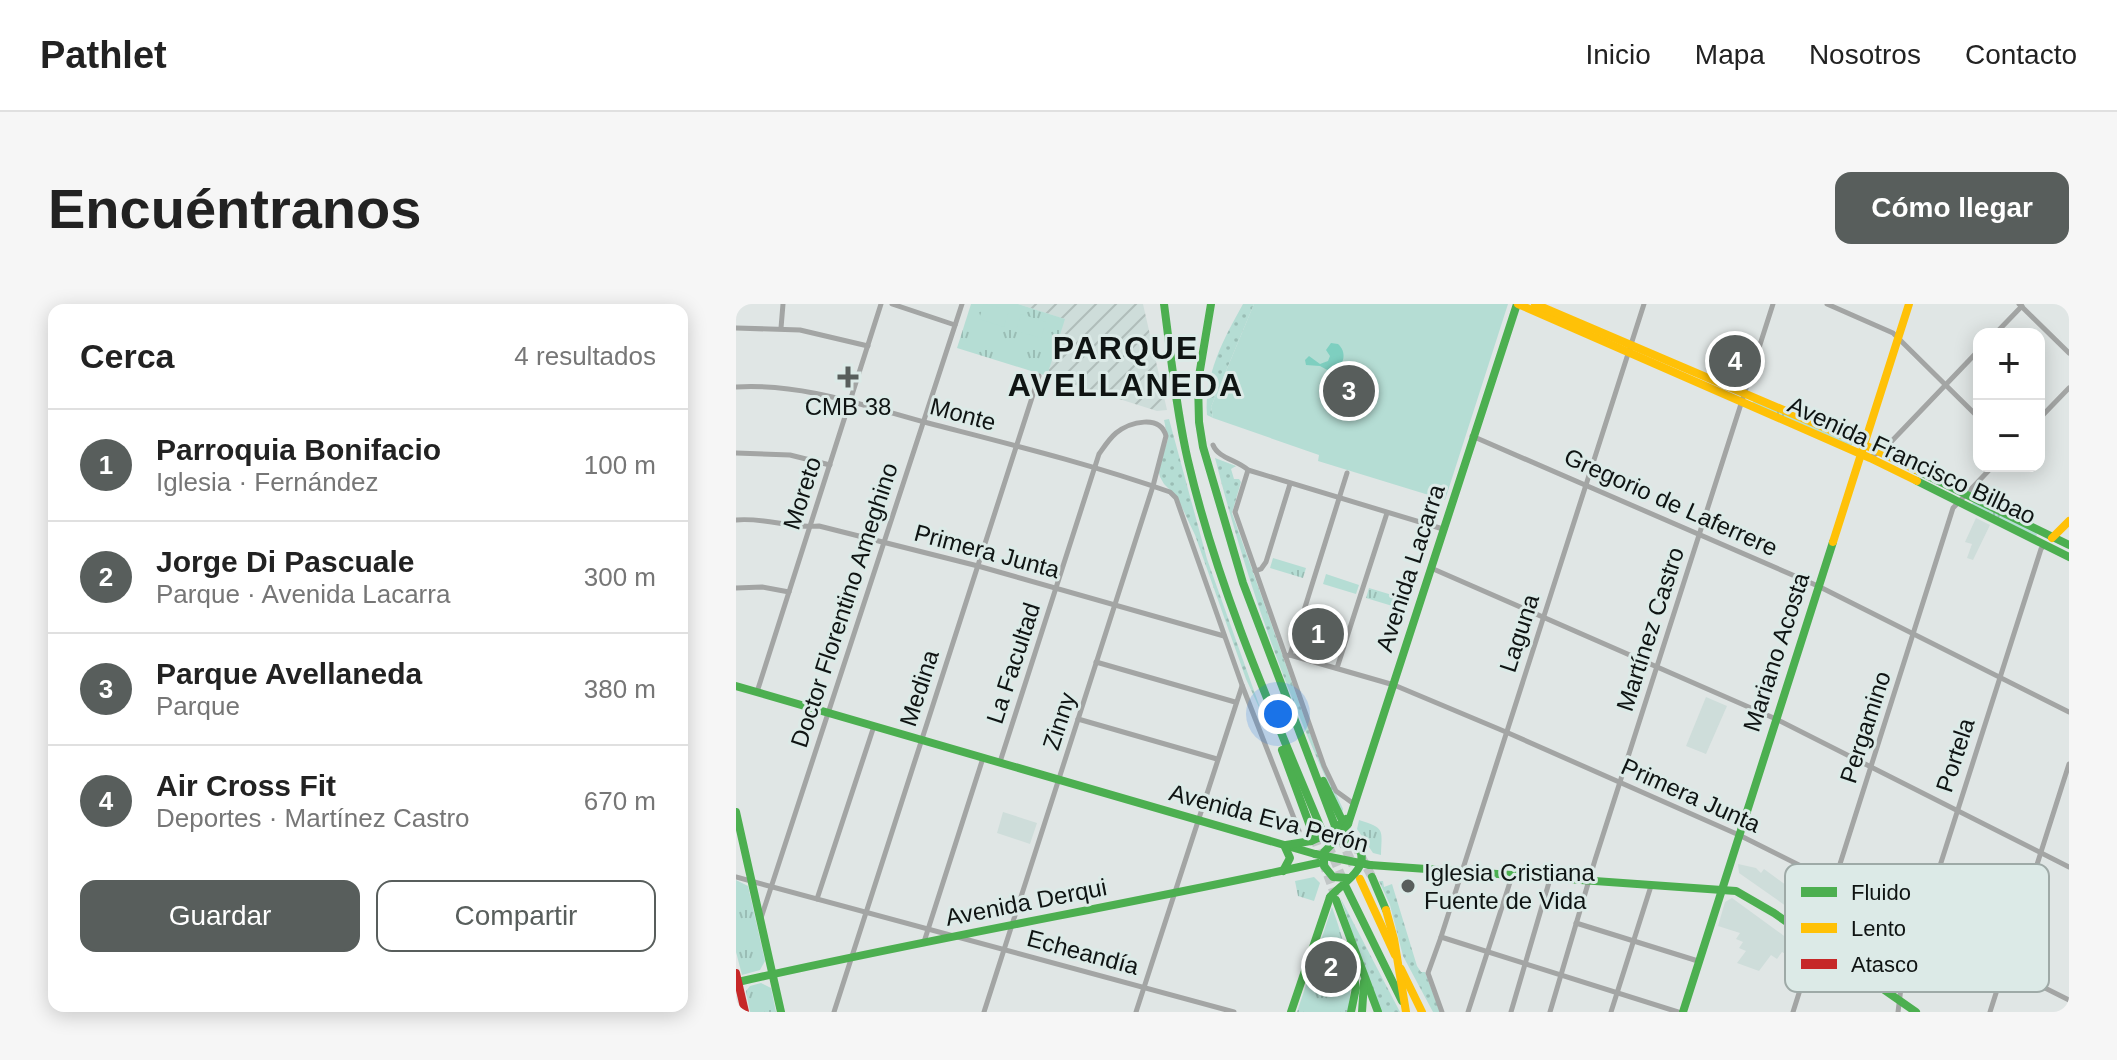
<!DOCTYPE html>
<html lang="es">
<meta charset="utf-8">
<style>
:root{--surface:#fff;--page:#f6f6f6;--text:#222;--muted:#767676;--line:#e0e0e0;--accent:#585e5c}
body{margin:0;font-family:Helvetica,sans-serif;background:var(--page);color:var(--text)}
.controls{position:absolute;right:24px;top:24px;display:grid;overflow:hidden;border-radius:16px;box-shadow:0 4px 20px #0003}
.controls button{width:72px;height:72px;display:grid;place-items:center;padding:0;border:0;border-bottom:2px solid var(--line);background:var(--surface);color:var(--text);font:40px sans-serif}
.you{position:absolute;left:542px;top:410px;width:28px;height:28px;margin:-20px;border:6px solid #fff;border-radius:50%;background:#1a73e8;box-shadow:0 0 0 12px #1a73e833}
.badge{display:grid;place-items:center;width:52px;height:52px;border-radius:50%;background:var(--accent);color:#fff;font-size:26px;font-weight:700}
.pin{position:absolute;translate:-50% -50%;border:4px solid #fff;box-shadow:0 2px 8px #0006}
.list{margin:0;padding:0;list-style:none}
h2{display:flex;justify-content:space-between;align-items:center;height:104px;margin:0;padding:0 32px;font-size:34px}
h2 small{font-size:26px;font-weight:400;color:var(--muted)}
.list li{display:grid;grid-template-columns:52px 1fr auto;gap:24px;align-items:center;box-sizing:border-box;height:112px;padding:0 32px;border-top:2px solid var(--line)}
.list b{display:block;font-size:30px;white-space:nowrap}
.list p{margin:0;font-size:26px;white-space:nowrap;color:var(--muted)}
.list em{font-size:26px;font-style:normal;color:var(--muted)}
.actions{display:flex;gap:16px;padding:24px 32px}
.actions a{flex:1;padding:18px 0;border:2px solid var(--accent);border-radius:16px;text-align:center;font-size:28px;color:var(--accent)}
.actions .main{background:var(--accent);color:#fff}
.map{position:relative;flex:none;width:1333px;height:708px;overflow:hidden;border-radius:16px}
header{display:flex;align-items:center;gap:48px;box-sizing:border-box;height:112px;padding:0 40px;background:var(--surface);border-bottom:2px solid var(--line)}
header strong{font-size:38px}
nav{display:flex;gap:44px;margin-inline-start:auto;font-size:28px}
.intro{display:flex;align-items:center;justify-content:space-between;box-sizing:border-box;height:192px;padding:0 48px}
h1{margin:0;font-size:56px}
.button{padding:20px 36px;border-radius:16px;background:var(--accent);color:#fff;font-size:28px;font-weight:700}
main{display:flex;gap:48px;padding:0 48px}
aside{flex:1;background:var(--surface);border-radius:16px;box-shadow:0 4px 20px #0003}
.map>svg:first-child{display:block}
.built{fill:#ceddda}
.industrial{fill:url(#industrial-furrows)}
.grass{fill:url(#grass-dots)}
.park{fill:url(#park-tufts)}
.pitch{fill:#b5ddd4}
.water{fill:#7ecfc0}
.lines{fill:none;stroke-linecap:round;stroke-linejoin:round}
.highway-tunnel{stroke:#c1c6c6;stroke-width:9;stroke-dasharray:9 4.5;stroke-linecap:butt}
.street{stroke:#a3a5a4;stroke-width:5}
.fast{stroke:#4caf50;stroke-width:8}
.slow{stroke:#ffc107;stroke-width:8}
.jam{stroke:#c62828;stroke-width:8}
.fast-bridge{stroke:#4caf50;stroke-width:8}
.slow-bridge{stroke:#ffc107;stroke-width:8}
.poi-dot{fill:#585e5c;stroke:#dceae7;stroke-width:3}
.labels{text-anchor:middle;dominant-baseline:central;stroke-width:6;stroke-linejoin:round;paint-order:stroke}
.poi-label{font-size:24px;fill:#0f1413;stroke:#dceae7}
.street-label{font-size:24px;fill:#0f1413;stroke:#dceae7}
.district-label{font-size:32px;font-weight:bold;letter-spacing:2px;fill:#0f1413;stroke:#dceae7}
.key{fill:#dceae7;stroke:#9eaaa7;stroke-width:2}
.key-label{font-size:22px;fill:#0f1413}
</style>
<header>
<strong>Pathlet</strong>
<nav><a>Inicio</a><a>Mapa</a><a>Nosotros</a><a>Contacto</a></nav>
</header>
<div class="intro"><h1>Encuéntranos</h1><a class="button">Cómo llegar</a></div>
<main>
<aside>
<h2>Cerca<small>4 resultados</small></h2>
<ul class="list">
<li><span class="badge">1</span><div><b>Parroquia Bonifacio</b><p>Iglesia · Fernández</p></div><em>100 m</em></li>
<li><span class="badge">2</span><div><b>Jorge Di Pascuale</b><p>Parque · Avenida Lacarra</p></div><em>300 m</em></li>
<li><span class="badge">3</span><div><b>Parque Avellaneda</b><p>Parque</p></div><em>380 m</em></li>
<li><span class="badge">4</span><div><b>Air Cross Fit</b><p>Deportes · Martínez Castro</p></div><em>670 m</em></li>
</ul>
<div class="actions"><a class="main">Guardar</a><a>Compartir</a></div>
</aside>
<div class="map">
<svg width="1333" height="708" viewBox="0 0 1333 708">
<defs>
<pattern id="industrial-furrows" width="10" height="10" patternUnits="userSpaceOnUse" patternTransform="scale(2)"><rect width="10" height="10" fill="#ceddda"/><path d="M-1 1l2-2M0 10L10 0M9 11l2-2" fill="none" stroke="#b0bdba"/></pattern>
<pattern id="grass-dots" width="8" height="8" patternUnits="userSpaceOnUse" patternTransform="scale(2)"><rect width="8" height="8" fill="#b5ddd4"/><path d="M2 2h.1M6 6h.1" fill="none" stroke="#9abdb5" stroke-width="1.8" stroke-linecap="round"/></pattern>
<pattern id="park-tufts" width="24" height="20" patternUnits="userSpaceOnUse" patternTransform="scale(2)"><rect width="24" height="20" fill="#b5ddd4"/><path d="M3 7l-1-3M5 7V3M7 7l1-3M15 17l-1-3M17 17v-4M19 17l1-3" fill="none" stroke="#9abdb5"/></pattern>
</defs>
<rect width="100%" height="100%" fill="#e0e6e5"/>
<g class="built">
<polygon points="1240,214 1254,221 1237,256 1231,254 1236,240 1229,238"/>
<polygon points="970,393 991,402 970,450 950,442"/>
<polygon points="267,508 301,519 294,540 261,529"/>
<polygon points="1002,560 1020,564 1025,569 1028,565 1076,600 1079,597 1088,601 1079,618 1074,619 1003,569"/>
<polygon points="996,594 1066,645 1068,651 1056,646 1053,652 1046,648 1041,655 1035,651 1023,667 1001,659 1010,647 1003,644 1007,638 1000,635 1004,629 982,622 989,598"/>
</g>
<polygon class="industrial" points="282,0 407,0 431,106 421,107 311,72 328,15"/>
<g class="grass">
<path d="M507 0H518L475 103 477 114 471 111C468 71 488 34 507 0Z"/>
<polygon points="433,115 471,255 527,412 510,375 459,231 441,193 428,180 424,173 422,165 432,135 428,116"/>
<path d="M479 154 500 162 495 165 498 175H503L505 178 496 209 580 446 607 505 606 509C552 396 510 276 479 154Z"/>
<polygon points="643,577 647,577 648,583 656,580 681,662 685,668 689,668 704,708 697,708 667,652 654,601"/>
<polygon points="604,593 664,708 644,708"/>
</g>
<g class="park">
<polygon points="235,0 282,0 329,15 311,72 221,44"/>
<polygon points="1018,96 1116,139 1116,141 1113,143 1016,100"/>
<polygon points="1238,197 1300,228 1301,231 1299,233 1235,201"/>
<polygon points="537,254 570,264 567,274 534,264"/>
<polygon points="590,270 623,281 620,290 587,280"/>
<polygon points="633,284 666,294 663,304 630,294"/>
<path d="M623 516C649 524 646 525 645 551L637 549 621 525Z"/>
<polygon points="578,573 584,579 578,597 562,592 559,577"/>
<polygon points="0,576 12,582 29,657 24,666 6,671 0,648"/>
<path d="M596 603C608 637 619 672 612 708H561Z"/>
<polygon points="25,679 35,684 40,708 14,708 10,687 14,682"/>
</g>
<g class="pitch">
<polygon points="248,0 273,6 268,23 243,15"/>
<polygon points="518,0 772,0 709,196 582,157 583,151 477,114 475,103"/>
<polygon points="285,10 310,18 305,34 280,27"/>
</g>
<path class="water" d="M595 39 602 40C611 48 608 59 601 67L595 68 584 62 570 61 569 56 573 52 584 60 592 57 594 52 590 46Z"/>
<g class="lines">
<g class="highway-tunnel">
<polyline points="606,516 636,573"/>
<polyline points="599,522 617,561"/>
<polyline points="587,529 609,581"/>
<polyline points="578,533 600,594"/>
</g>
<g class="street">
<polyline points="156,0 219,21"/>
<polyline points="1091,0 1157,29 1243,114"/>
<polyline points="1283,0 1333,49"/>
<polyline points="0,24 64,26 132,42"/>
<polyline points="45,24 47,0"/>
<polyline points="1259,30 1286,2"/>
<path d="M0 83C66 79 129 102 192 119 273 140 355 160 434 188L440 194 506 381 563 527"/>
<polyline points="1303,115 1333,84"/>
<polyline points="736,132 1082,282 1333,408"/>
<path d="M477 141C482 154 501 156 512 166L707 225"/>
<polyline points="0,149 54,151 94,161"/>
<polyline points="1134,154 1152,141 1243,46"/>
<polyline points="512,166 499,208 588,462 600,487 618,500"/>
<path d="M0 216C29 213 55 225 83 222L242 262 488 332"/>
<polyline points="695,264 1040,415 1333,563"/>
<polyline points="519,267 525,265 530,258 554,180"/>
<polyline points="0,284 26,283 53,288"/>
<polyline points="554,351 611,169"/>
<polyline points="549,352 554,351 658,381 770,428 1003,531 1333,696"/>
<polyline points="360,358 499,398"/>
<polyline points="601,364 651,209"/>
<polyline points="21,388 145,0"/>
<polyline points="342,415 481,455"/>
<polyline points="0,573 498,708"/>
<polyline points="81,595 138,422"/>
<polyline points="25,614 226,0"/>
<polyline points="840,619 962,657"/>
<polyline points="705,633 942,708"/>
<polyline points="188,638 247,454"/>
<polyline points="98,708 303,72"/>
<path d="M248 708 417 182 430 132C424 110 394 118 380 129 373 135 368 143 363 150L264 458"/>
<polyline points="400,708 506,382"/>
<polyline points="706,708 692,669 705,633 908,0"/>
<polyline points="732,708 776,572"/>
<polyline points="775,708 814,575"/>
<polyline points="814,708 859,556 1037,0"/>
<polyline points="875,708 915,582"/>
<polyline points="1057,708 1217,204 1257,162"/>
<polyline points="1162,708 1165,684 1305,245 1309,241"/>
<polyline points="1254,708 1333,460"/>
</g>
<g class="fast">
<path d="M428 0C435 52 440 105 452 157 482 285 536 407 587 529"/>
<polyline points="475,0 462,78 463,118 467,143 507,279 599,522"/>
<polyline points="1180,166 1333,241"/>
<polyline points="1181,177 1333,253"/>
<polyline points="0,382 579,550"/>
<polyline points="546,446 578,533"/>
<polyline points="587,477 605,514"/>
<polyline points="0,508 45,708"/>
<polyline points="612,520 781,0"/>
<polyline points="550,541 575,537"/>
<polyline points="634,561 1000,587 1038,609 1180,708"/>
<polyline points="547,567 554,554 549,543"/>
<polyline points="636,573 650,606"/>
<polyline points="609,581 666,697"/>
<polyline points="600,596 642,708"/>
<polyline points="612,641 620,684 615,708"/>
<path d="M2 678C195 634 389 601 582 559"/>
<polyline points="555,708 594,593"/>
<polyline points="626,708 628,678"/>
<polyline points="947,708 1097,238"/>
</g>
<g class="slow">
<polyline points="782,0 1134,154 1181,177"/>
<polyline points="799,0 1127,140 1180,166"/>
<polyline points="1316,234 1333,217"/>
<polyline points="1097,238 1173,0"/>
<polyline points="624,575 659,651"/>
<polyline points="665,665 686,708"/>
</g>
<polyline class="jam" points="0,669 9,708"/>
<g class="fast-bridge">
<polyline points="575,537 593,529 610,515"/>
<polyline points="600,537 612,520"/>
<polyline points="579,550 634,561"/>
<path d="M594 593C604 581 635 564 623 545 618 536 608 536 599 537L588 548V562L597 573 612 574"/>
</g>
<polyline class="slow-bridge" points="650,606 658,635 670,708"/>
</g>
<g class="poi-dot">
<path d="M108 61h8v8h8v8h-8v8h-8v-8h-8v-8h8z"/>
<circle cx="672" cy="582" r="8"/>
</g>
<g class="labels">
<g class="poi-label">
<text x="112" y="102">CMB 38</text>
<text x="688" y="568" text-anchor="start">Iglesia Cristiana<tspan x="688" dy="28">Fuente de Vida</tspan></text>
</g>
<g class="street-label">
<text transform="translate(227 110) rotate(15)">Monte</text>
<text transform="translate(1176 156) rotate(25)">Avenida Francisco Bilbao</text>
<text transform="translate(66 189) rotate(-72)">Moreto</text>
<text transform="translate(935 198) rotate(24)">Gregorio de Laferrere</text>
<text transform="translate(251 247) rotate(15)">Primera Junta</text>
<text transform="translate(674 264) rotate(-72)">Avenida Lacarra</text>
<text transform="translate(108 301) rotate(-72)">Doctor Florentino Ameghino</text>
<text transform="translate(914 325) rotate(-72)">Martínez Castro</text>
<text transform="translate(783 329) rotate(-72)">Laguna</text>
<text transform="translate(1040 348) rotate(-72)">Mariano Acosta</text>
<text transform="translate(277 359) rotate(-72)">La Facultad</text>
<text transform="translate(183 384) rotate(-72)">Medina</text>
<text transform="translate(323 417) rotate(-72)">Zinny</text>
<text transform="translate(1129 423) rotate(-72)">Pergamino</text>
<text transform="translate(1219 451) rotate(-72)">Portela</text>
<text transform="translate(955 491) rotate(24)">Primera Junta</text>
<text transform="translate(533 514) rotate(15)">Avenida Eva Perón</text>
<text transform="translate(290 598) rotate(-11)">Avenida Derqui</text>
<text transform="translate(347 648) rotate(15)">Echeandía</text>
</g>
<g class="district-label">
<text x="390" y="44">PARQUE<tspan x="390" dy="37">AVELLANEDA</tspan></text>
</g>
</g>
<rect x="1049" y="560" width="264" height="128" rx="12" class="key"/>
<rect x="1065" y="583" width="36" height="10" fill="#4caf50"/>
<rect x="1065" y="619" width="36" height="10" fill="#ffc107"/>
<rect x="1065" y="655" width="36" height="10" fill="#c62828"/>
<g class="key-label">
<text x="1115" y="596">Fluido</text>
<text x="1115" y="632">Lento</text>
<text x="1115" y="668">Atasco</text>
</g>
</svg>
<div class="controls">
<button>+</button>
<button>−</button>
</div>
<div class="you"></div>
<div class="pin badge" style="left:582px;top:330px">1</div>
<div class="pin badge" style="left:595px;top:663px">2</div>
<div class="pin badge" style="left:613px;top:87px">3</div>
<div class="pin badge" style="left:999px;top:57px">4</div>
</div>
</main>
